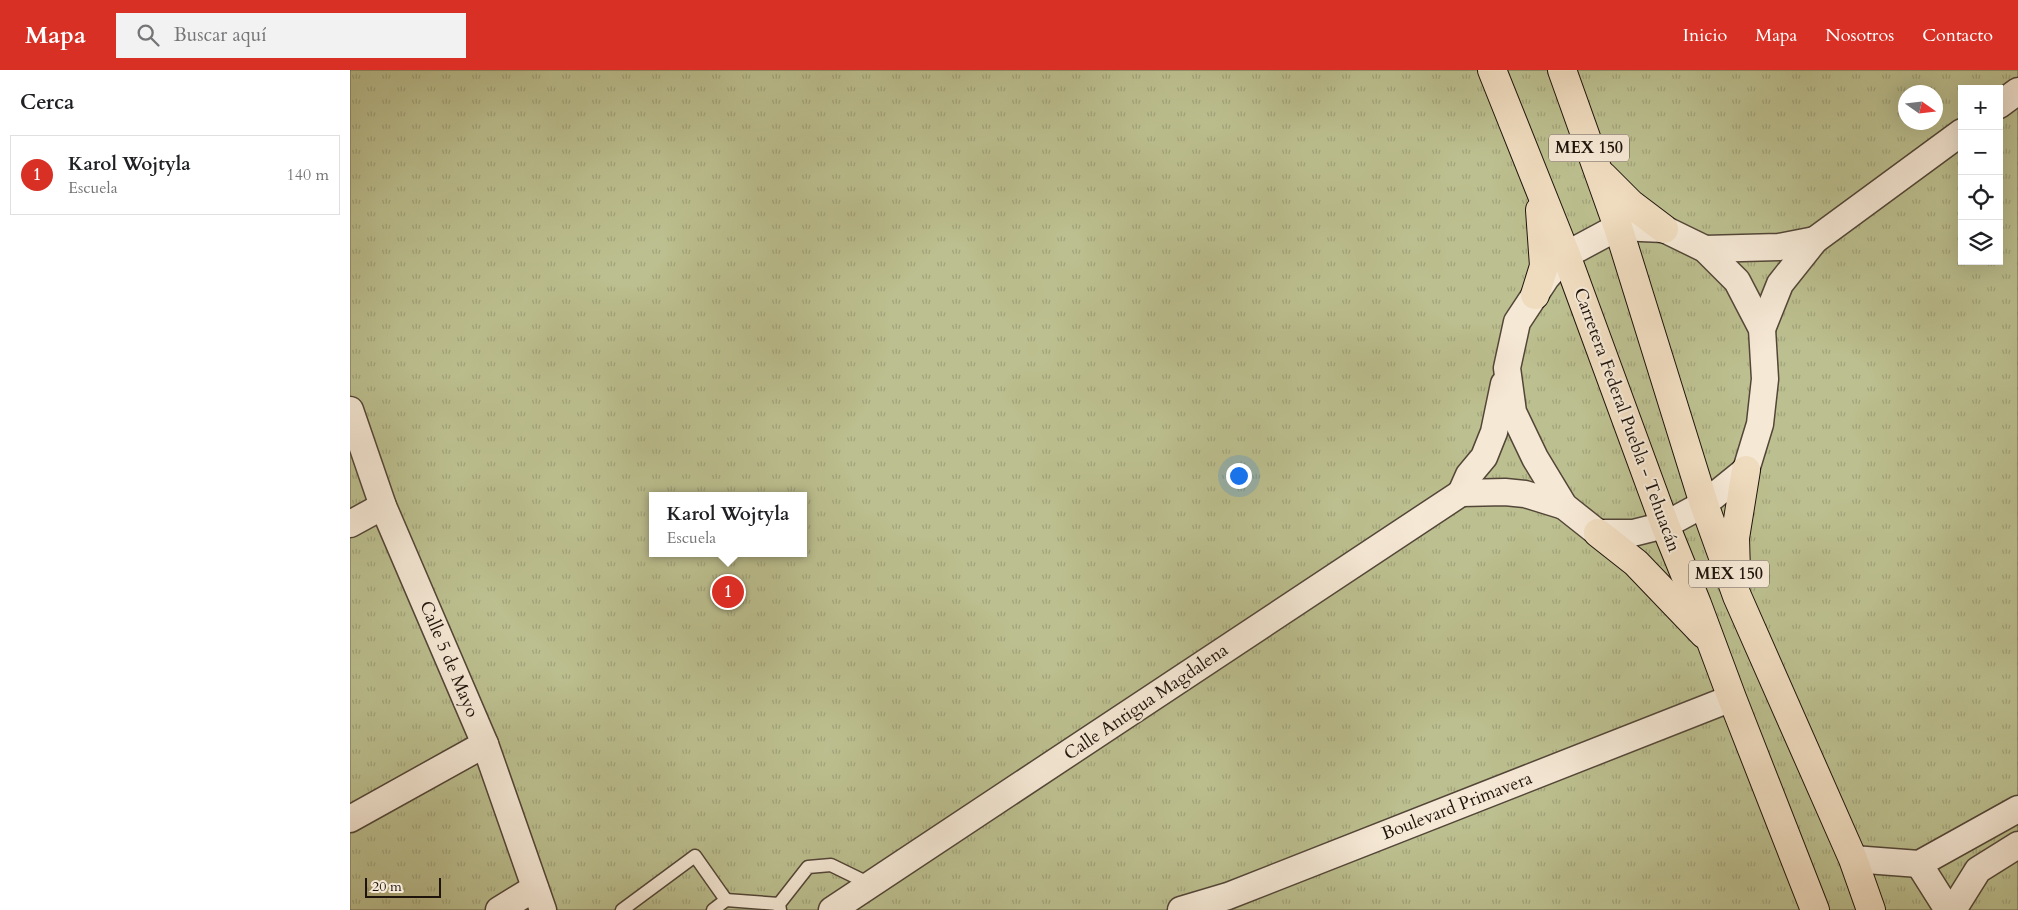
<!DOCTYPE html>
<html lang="es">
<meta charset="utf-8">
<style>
:root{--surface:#fff;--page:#f2f2f2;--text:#202124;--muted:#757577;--line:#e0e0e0;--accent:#d93025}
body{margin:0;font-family:Cardo,serif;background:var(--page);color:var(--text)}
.controls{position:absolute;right:15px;top:15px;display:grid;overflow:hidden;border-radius:0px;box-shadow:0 5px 20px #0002}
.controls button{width:45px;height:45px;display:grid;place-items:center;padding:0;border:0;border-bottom:1px solid var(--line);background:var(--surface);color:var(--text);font:25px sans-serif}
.compass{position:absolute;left:1548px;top:15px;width:45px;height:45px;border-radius:50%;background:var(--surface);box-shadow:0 5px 20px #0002;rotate:104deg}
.scale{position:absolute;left:15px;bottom:12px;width:76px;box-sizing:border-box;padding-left:5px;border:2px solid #1f140c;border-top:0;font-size:14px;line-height:18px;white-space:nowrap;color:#1f140c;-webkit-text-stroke:4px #f5e8d5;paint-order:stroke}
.you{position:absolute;left:888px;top:405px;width:18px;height:18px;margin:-12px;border:4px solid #fff;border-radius:50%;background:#1a73e8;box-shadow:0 0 0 8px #1a73e833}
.badge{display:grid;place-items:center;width:32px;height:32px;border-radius:50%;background:var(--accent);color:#fff;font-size:16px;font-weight:700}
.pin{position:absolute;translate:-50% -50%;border:2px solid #fff;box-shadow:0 1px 5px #0006}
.popup{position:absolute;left:299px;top:422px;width:158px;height:65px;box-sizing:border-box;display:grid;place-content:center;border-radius:0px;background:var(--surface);filter:drop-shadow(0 1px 4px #0005);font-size:16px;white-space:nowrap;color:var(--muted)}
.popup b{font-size:19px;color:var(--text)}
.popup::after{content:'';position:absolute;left:50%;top:100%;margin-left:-10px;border:10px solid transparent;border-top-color:var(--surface)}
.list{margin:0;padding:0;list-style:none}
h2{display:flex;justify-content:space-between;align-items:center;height:65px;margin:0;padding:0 20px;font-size:21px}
h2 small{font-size:16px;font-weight:400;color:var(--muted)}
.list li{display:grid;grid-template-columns:32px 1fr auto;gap:15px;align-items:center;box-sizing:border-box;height:80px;margin:0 10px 10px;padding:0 10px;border:1px solid var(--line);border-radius:0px}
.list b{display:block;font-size:19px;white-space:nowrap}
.list p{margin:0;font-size:16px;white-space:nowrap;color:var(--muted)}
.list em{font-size:16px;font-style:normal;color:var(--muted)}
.icon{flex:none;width:28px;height:28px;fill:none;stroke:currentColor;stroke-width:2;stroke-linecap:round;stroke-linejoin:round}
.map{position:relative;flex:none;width:1668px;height:840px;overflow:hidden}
header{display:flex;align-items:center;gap:30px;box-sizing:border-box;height:70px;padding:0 25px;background:var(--accent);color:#fff}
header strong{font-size:24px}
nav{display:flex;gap:28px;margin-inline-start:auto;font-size:18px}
.search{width:350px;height:45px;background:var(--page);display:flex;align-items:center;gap:12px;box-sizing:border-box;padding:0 18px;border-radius:0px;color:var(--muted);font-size:19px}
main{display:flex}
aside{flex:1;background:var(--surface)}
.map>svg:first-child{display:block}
.park{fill:url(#park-tufts);stroke:#6e6a4e;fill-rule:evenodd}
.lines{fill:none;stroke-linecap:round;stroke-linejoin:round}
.lane-casing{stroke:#534638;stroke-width:15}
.street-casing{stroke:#534638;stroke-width:29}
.primary-casing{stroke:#1f140c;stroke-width:30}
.lane{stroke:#f5e8d5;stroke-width:12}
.street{stroke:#f5e8d5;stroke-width:26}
.primary{stroke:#efdbbe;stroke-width:28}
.labels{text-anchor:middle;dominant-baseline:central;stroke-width:4;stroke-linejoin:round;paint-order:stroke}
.shield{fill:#f5e8d5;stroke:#5f5448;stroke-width:1}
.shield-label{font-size:16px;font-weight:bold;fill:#1f140c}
.street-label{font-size:18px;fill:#1f140c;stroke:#f5e8d5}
</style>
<header>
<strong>Mapa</strong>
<div class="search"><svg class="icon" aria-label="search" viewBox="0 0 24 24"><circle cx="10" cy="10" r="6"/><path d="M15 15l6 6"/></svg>Buscar aquí</div>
<nav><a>Inicio</a><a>Mapa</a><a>Nosotros</a><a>Contacto</a></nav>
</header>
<main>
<aside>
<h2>Cerca<small></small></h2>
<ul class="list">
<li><span class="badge">1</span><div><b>Karol Wojtyla</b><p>Escuela</p></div><em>140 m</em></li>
</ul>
</aside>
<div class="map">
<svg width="1668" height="840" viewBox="0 0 1668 840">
<defs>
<pattern id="park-tufts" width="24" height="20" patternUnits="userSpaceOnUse" patternTransform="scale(1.25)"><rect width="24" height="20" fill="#bcbf8f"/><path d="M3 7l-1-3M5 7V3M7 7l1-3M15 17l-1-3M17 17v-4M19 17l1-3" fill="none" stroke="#a1a37a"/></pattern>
</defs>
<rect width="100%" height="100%" fill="#efdbbe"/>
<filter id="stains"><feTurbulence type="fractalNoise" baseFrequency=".004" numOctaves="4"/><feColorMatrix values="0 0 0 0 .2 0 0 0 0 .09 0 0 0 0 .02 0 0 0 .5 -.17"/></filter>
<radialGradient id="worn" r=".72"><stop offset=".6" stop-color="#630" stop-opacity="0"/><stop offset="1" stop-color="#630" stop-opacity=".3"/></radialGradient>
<path class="park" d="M0 0H1668V840H0ZM1612 19H1649V191H1612ZM1556 22H1586V52H1556ZM303 426H453V483H303Z"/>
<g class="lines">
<defs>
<g id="lane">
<polyline points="376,830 429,834"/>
<polyline points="272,840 345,786 376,830 363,840"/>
<polyline points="430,840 429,834 458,797 481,795 520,814"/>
</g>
<g id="street">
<polyline points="1649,35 1668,21"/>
<polygon points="1268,157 1314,159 1355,179 1387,211 1412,259 1415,309 1410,354 1396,400 1354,434 1315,455 1283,463 1248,463 1214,436 1185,388 1163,342 1157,298 1167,252 1196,208 1216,185"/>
<polyline points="1465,170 1612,62"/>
<polyline points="1355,179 1429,177 1465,170 1430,214 1412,259"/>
<polyline points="0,340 33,436 135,674 193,840"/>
<polyline points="1111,423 1119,405 1134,387 1144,362 1154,314"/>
<polyline points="1111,423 1155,422 1175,424 1214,436"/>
<polyline points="0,454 33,436"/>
<polyline points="0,749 135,674"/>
<polyline points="1503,789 1569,794 1668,739"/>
<polyline points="1569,794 1598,840"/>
<polyline points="149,840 185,818"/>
<polyline points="482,840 1111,423"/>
<polyline points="831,840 878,826 1382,628"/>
<polyline points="1603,840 1628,800 1668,775"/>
</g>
<g id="primary">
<polyline points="1142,0 1216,185 1315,455 1347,534 1382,628 1465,840"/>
<polyline points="1212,0 1268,157 1354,434 1387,526 1503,789 1521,840"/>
<polyline points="1253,106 1281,134 1314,159"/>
<polyline points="1185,225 1194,196 1190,140"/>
<polyline points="1248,463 1286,493 1354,564"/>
<polyline points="1386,502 1385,468 1396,400"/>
</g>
</defs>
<use href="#lane" class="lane-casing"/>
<use href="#street" class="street-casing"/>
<use href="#primary" class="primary-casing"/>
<use href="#lane" class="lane"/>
<use href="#street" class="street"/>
<use href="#primary" class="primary"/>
</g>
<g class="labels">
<g class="shield">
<rect x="1199" y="64.5" width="80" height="27" rx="4"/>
<rect x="1339" y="490.5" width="80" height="27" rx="4"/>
</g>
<g class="shield-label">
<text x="1239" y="78">MEX 150</text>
<text x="1379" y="504">MEX 150</text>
</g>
<g class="street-label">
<text transform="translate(1277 350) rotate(70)">Carretera Federal Puebla - Tehuacán</text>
<text transform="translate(99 589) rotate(67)">Calle 5 de Mayo</text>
<text transform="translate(796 632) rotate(-34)">Calle Antigua Magdalena</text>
<text transform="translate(1107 736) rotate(-21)">Boulevard Primavera</text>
</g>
</g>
<rect width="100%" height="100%" filter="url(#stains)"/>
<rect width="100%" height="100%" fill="url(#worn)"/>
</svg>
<div class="controls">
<button>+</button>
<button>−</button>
<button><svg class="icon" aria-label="locate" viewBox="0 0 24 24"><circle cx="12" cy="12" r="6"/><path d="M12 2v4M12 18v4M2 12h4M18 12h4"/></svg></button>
<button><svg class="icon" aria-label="layers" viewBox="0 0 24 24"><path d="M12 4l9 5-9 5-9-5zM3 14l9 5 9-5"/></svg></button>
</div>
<svg class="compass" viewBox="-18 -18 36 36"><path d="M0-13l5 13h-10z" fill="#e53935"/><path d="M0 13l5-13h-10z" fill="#757577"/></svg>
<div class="scale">20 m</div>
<div class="you"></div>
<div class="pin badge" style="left:378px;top:522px">1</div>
<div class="popup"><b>Karol Wojtyla</b>Escuela</div>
</div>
</main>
